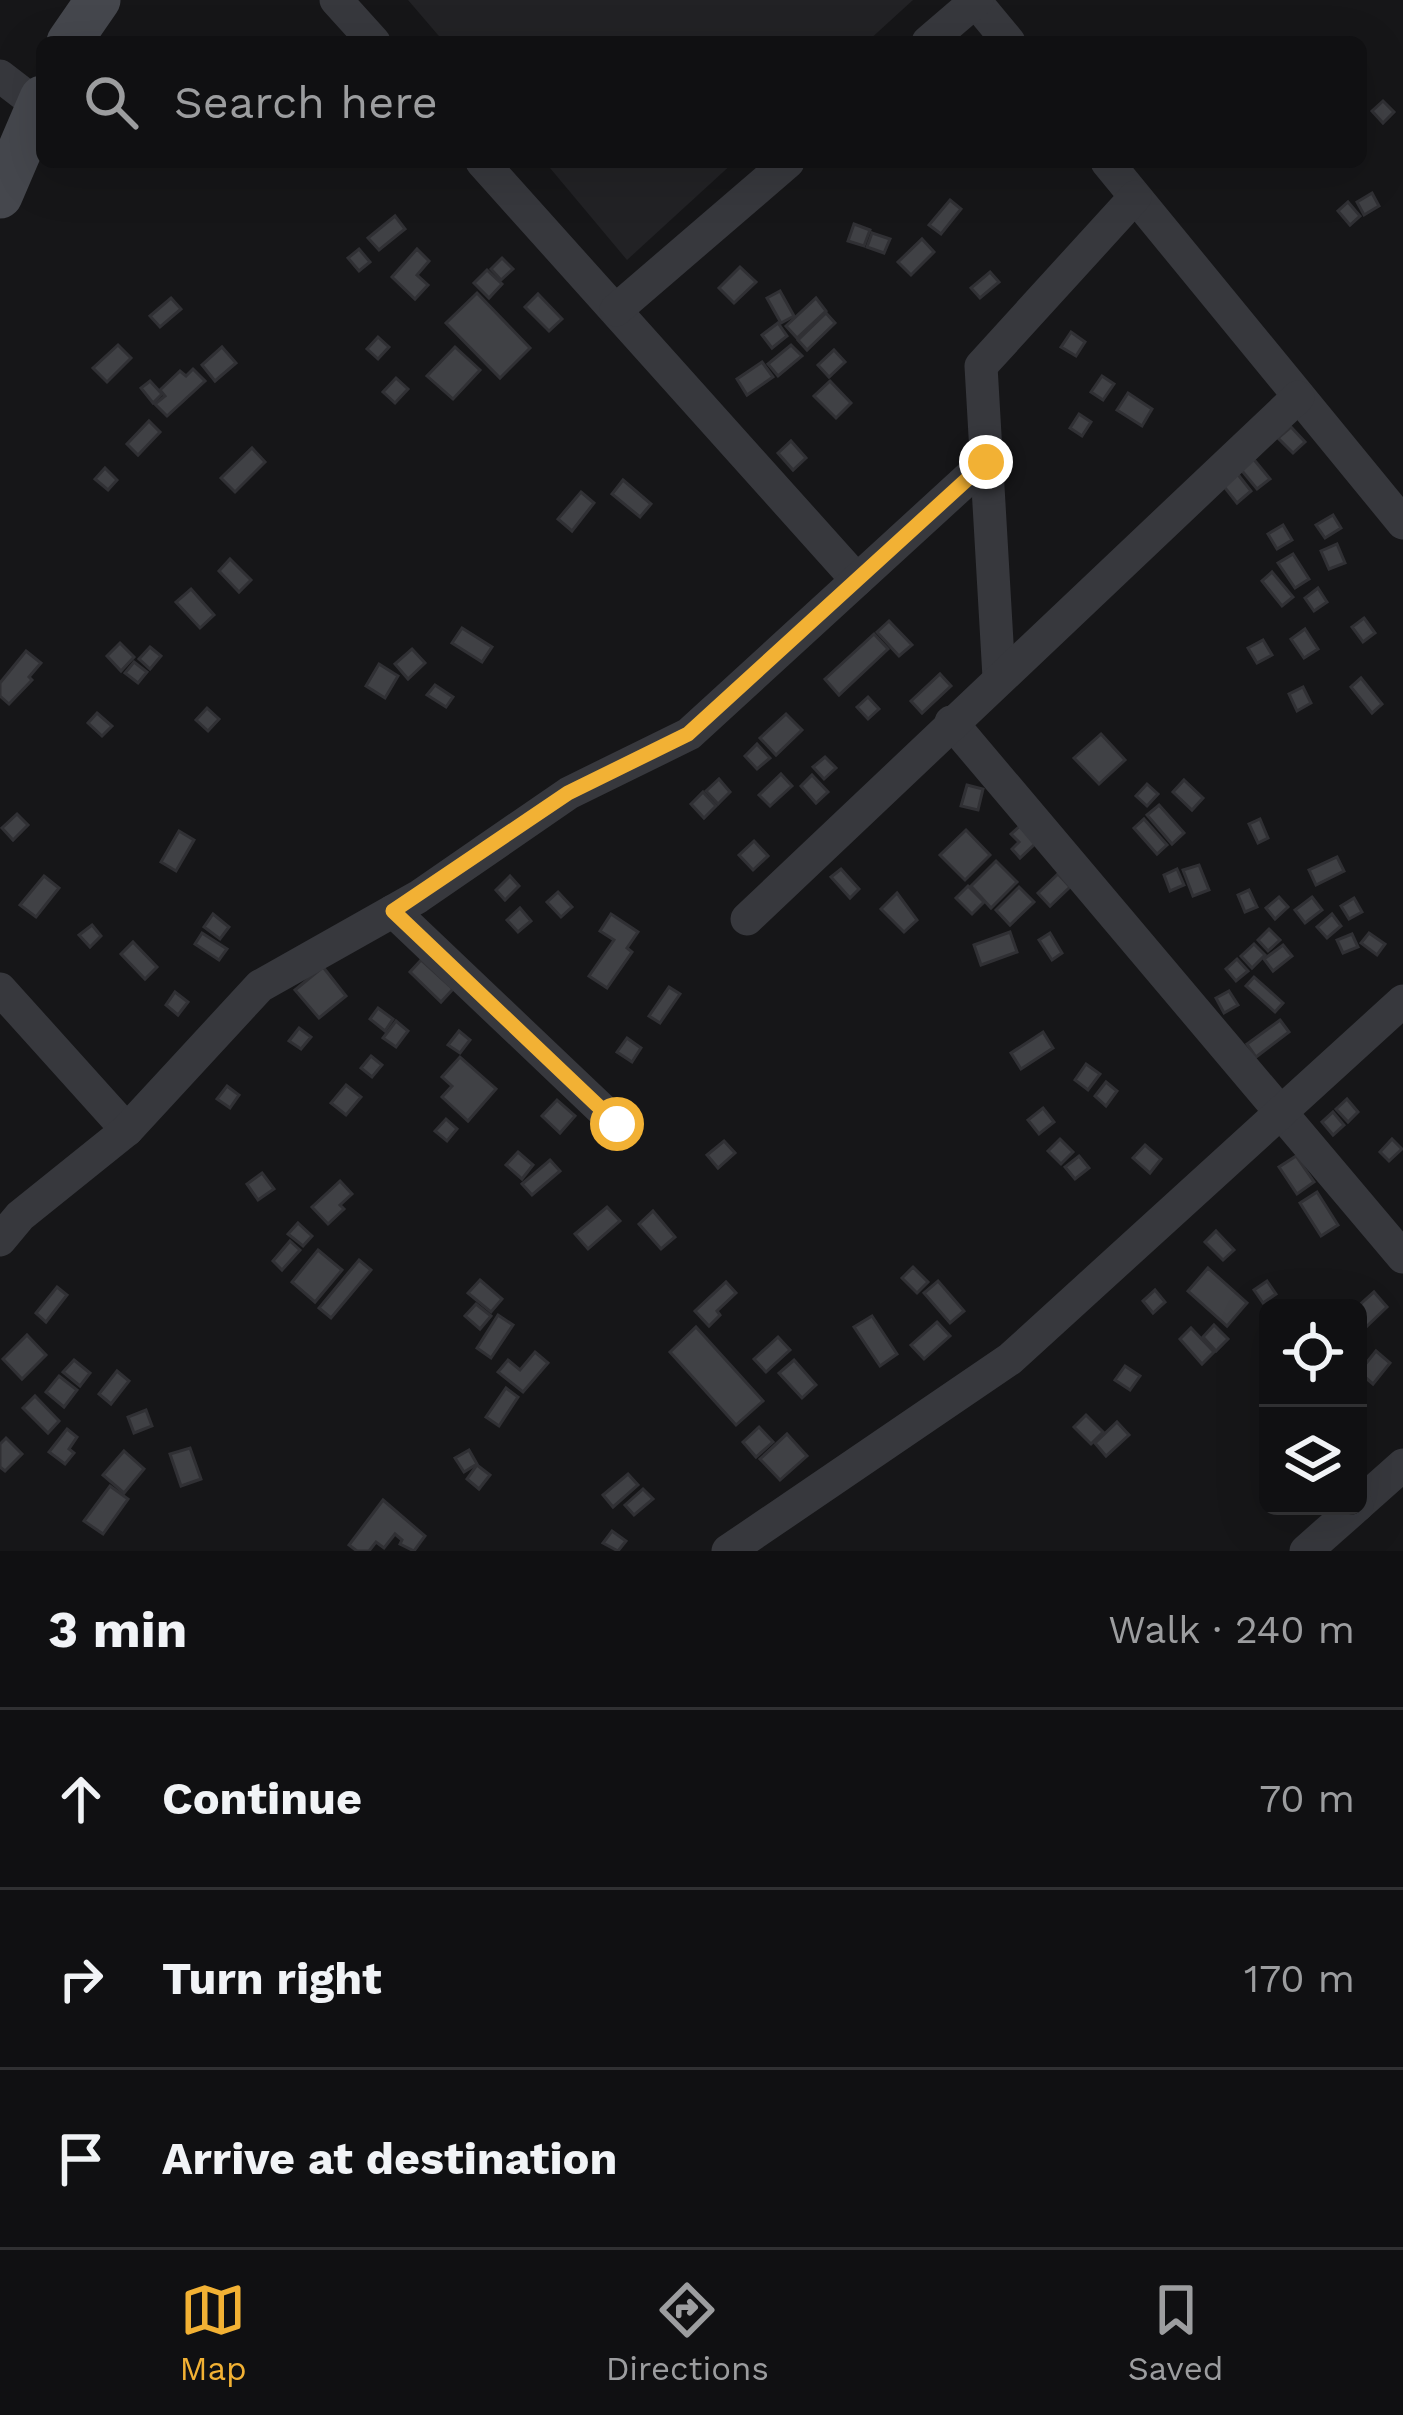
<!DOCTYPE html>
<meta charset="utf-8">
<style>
:root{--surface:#101012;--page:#1e1e20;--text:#f1f3f6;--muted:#9c9d9f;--line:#303032;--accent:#f2b134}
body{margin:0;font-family:"Work Sans",sans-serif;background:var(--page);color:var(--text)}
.controls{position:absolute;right:36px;bottom:36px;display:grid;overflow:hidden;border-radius:18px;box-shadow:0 12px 48px #0002}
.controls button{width:108px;height:108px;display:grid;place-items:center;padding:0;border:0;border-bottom:3px solid var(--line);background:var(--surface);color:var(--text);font:60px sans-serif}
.stop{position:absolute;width:36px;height:36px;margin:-27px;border:9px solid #f2b134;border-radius:50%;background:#fff}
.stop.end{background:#f2b134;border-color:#fff;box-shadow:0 3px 12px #0008}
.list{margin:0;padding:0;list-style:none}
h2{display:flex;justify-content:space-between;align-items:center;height:156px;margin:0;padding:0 48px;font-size:51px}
h2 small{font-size:39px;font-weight:400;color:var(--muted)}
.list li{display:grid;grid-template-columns:78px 1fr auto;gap:36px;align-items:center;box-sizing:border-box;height:180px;padding:0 48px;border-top:3px solid var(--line)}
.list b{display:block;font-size:45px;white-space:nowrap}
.list em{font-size:39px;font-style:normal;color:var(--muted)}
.icon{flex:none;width:66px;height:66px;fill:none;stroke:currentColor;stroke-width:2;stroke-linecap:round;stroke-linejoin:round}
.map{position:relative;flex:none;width:1403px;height:1551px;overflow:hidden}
.search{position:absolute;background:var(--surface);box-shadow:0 12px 48px #0002;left:36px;right:36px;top:36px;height:132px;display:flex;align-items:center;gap:30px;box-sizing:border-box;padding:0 42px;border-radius:18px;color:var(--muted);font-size:45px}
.sheet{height:696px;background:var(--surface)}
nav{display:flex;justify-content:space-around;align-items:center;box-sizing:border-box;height:168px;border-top:3px solid var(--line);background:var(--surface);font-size:33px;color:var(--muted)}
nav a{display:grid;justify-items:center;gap:6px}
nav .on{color:var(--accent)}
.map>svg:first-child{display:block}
.built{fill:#222225}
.building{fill:#404145;stroke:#303034;stroke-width:3}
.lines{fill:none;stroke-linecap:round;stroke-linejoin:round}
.street{stroke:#37383d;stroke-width:33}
.secondary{stroke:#45474d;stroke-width:45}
.route{stroke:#f2b134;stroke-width:15}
</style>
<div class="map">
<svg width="1403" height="1551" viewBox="0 0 1403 1551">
<rect width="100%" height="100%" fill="#161618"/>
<g class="built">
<polygon points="408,0 913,0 867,42 444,42"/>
<polygon points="545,162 734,162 627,260"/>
</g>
<g class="building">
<polygon points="1383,101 1394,112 1383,123 1372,111"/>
<polygon points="1372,193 1379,206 1364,215 1357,202"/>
<polygon points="950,200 961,209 941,234 929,225"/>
<polygon points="1348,202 1360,216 1350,225 1338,211"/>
<polygon points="395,216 405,229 379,250 368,238"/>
<polygon points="854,224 870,230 864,246 848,241"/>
<polygon points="872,233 890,239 884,253 867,247"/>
<polygon points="922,239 934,252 911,275 898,262"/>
<polygon points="359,249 370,262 359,271 348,258"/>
<polygon points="417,249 429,261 417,275 428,285 415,299 392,277"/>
<polygon points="502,258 513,269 501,280 491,269"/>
<polygon points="740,267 756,282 734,303 719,288"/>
<polygon points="487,270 502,284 489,298 474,283"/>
<polygon points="990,272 999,282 980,298 971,288"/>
<polygon points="780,291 794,316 781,323 767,298"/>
<polygon points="477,293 530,348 500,378 446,323"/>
<polygon points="538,294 562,319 549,331 525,307"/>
<polygon points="171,298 181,309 160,327 150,316"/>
<polygon points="816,298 826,311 797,338 786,326"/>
<polygon points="826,313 835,323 807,350 798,340"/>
<polygon points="778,323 787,336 772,348 762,335"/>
<polygon points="1071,332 1085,342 1076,356 1061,347"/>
<polygon points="378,337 389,347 378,359 367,349"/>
<polygon points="118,345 131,358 107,382 93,368"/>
<polygon points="791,345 802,356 778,376 768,364"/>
<polygon points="222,347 236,363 215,381 202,365"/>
<polygon points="455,347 480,370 453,399 427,376"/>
<polygon points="834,350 845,362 829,377 818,365"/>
<polygon points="762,362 773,377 747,395 737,379"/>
<polygon points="193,369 205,381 167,416 155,404 165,396 160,390 180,371 186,376"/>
<polygon points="1102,376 1114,384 1103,400 1091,392"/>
<polygon points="396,378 408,389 395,403 383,392"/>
<polygon points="150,381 162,394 153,403 141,388"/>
<polygon points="830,381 851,403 836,418 814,396"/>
<polygon points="1128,393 1152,409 1142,426 1117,410"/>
<polygon points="1079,414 1091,422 1082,436 1070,428"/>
<polygon points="149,421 160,432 138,455 127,444"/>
<polygon points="1291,427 1305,442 1293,453 1278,438"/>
<polygon points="791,441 806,458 793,470 778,453"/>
<polygon points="252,448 265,462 235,492 221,478"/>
<polygon points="1251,456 1270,479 1257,489 1238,466"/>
<polygon points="105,468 117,480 108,490 95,479"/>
<polygon points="1236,472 1251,491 1237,503 1222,484"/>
<polygon points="623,480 651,504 640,517 612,494"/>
<polygon points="581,492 594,503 572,531 558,519"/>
<polygon points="1333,515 1341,528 1325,538 1316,525"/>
<polygon points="1283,525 1292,540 1277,549 1268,534"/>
<polygon points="1337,544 1345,563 1329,569 1321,551"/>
<polygon points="1293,554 1309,579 1295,588 1278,563"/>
<polygon points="230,559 251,580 239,592 219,571"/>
<polygon points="1272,572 1293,597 1282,606 1262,581"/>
<polygon points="1318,588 1327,602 1314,611 1305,598"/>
<polygon points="191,589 214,615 200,628 176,602"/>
<polygon points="1364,618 1375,633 1363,642 1352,627"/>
<polygon points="889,621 912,645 899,656 877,632"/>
<polygon points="462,628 492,647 482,662 452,643"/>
<polygon points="1305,629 1318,649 1304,658 1291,639"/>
<polygon points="874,634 888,649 839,695 825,679"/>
<polygon points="1263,640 1272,655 1257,663 1248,648"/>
<polygon points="120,643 134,657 121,671 107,656"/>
<polygon points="150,647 161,656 150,669 139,659"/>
<polygon points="412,649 425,663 408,679 395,664"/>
<polygon points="26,651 41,663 29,677 32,680 9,704 0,696 0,683"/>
<polygon points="134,662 147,672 138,683 125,673"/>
<polygon points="379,664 398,676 385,698 366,686"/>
<polygon points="940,674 951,686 922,713 911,701"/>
<polygon points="1361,678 1382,704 1372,713 1351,687"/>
<polygon points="435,685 453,697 446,707 427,695"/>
<polygon points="1303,687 1311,703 1297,711 1289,694"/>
<polygon points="868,697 879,709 868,719 857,707"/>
<polygon points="207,708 219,719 208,731 196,720"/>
<polygon points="97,713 112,726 102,736 88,723"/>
<polygon points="786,714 802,730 776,755 760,738"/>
<polygon points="1101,734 1125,760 1099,784 1074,758"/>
<polygon points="757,744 770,758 757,769 745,756"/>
<polygon points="825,757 836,768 824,779 813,767"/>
<polygon points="781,774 792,786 770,806 759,795"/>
<polygon points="812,775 828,792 816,803 801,786"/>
<polygon points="719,779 730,792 718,804 706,791"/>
<polygon points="1184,780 1203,798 1192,810 1173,792"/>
<polygon points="1147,784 1158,794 1147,806 1136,796"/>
<polygon points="967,785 983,789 978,810 961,806"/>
<polygon points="703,792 716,806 704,818 691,804"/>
<polygon points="1159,805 1184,833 1172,844 1147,815"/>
<polygon points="17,814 28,825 13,840 2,828"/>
<polygon points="1144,819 1167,845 1157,854 1134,828"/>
<polygon points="1260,819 1268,838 1258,843 1249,824"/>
<polygon points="1020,826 1036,843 1020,858 1012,849 1019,842 1011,834"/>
<polygon points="966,830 990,855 965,880 940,855"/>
<polygon points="179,831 194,840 176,871 161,862"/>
<polygon points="754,841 768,856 753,870 739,855"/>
<polygon points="1337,857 1344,871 1316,885 1309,870"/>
<polygon points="996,861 1017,882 991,908 971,886"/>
<polygon points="1199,865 1209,890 1193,896 1183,870"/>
<polygon points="841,869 859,889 850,898 831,877"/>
<polygon points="1177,869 1184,885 1170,891 1164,875"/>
<polygon points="1058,874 1070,887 1050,906 1038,893"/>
<polygon points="44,876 59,888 36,917 20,905"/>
<polygon points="510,876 519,886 505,900 496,890"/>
<polygon points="968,886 984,902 972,914 956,898"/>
<polygon points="1019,887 1034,902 1010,925 996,910"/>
<polygon points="1249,890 1257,907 1245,912 1238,895"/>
<polygon points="558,892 572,907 561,917 547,902"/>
<polygon points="897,893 917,920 904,932 881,909"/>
<polygon points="1279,897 1288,907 1275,919 1266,908"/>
<polygon points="1312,897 1322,910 1305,923 1295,910"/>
<polygon points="1354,898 1362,912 1349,919 1341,906"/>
<polygon points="520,908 531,921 518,932 507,920"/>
<polygon points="213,914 229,927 220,939 204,927"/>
<polygon points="611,914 638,932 627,948 632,952 607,988 589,976 614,940 600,931"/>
<polygon points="1332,914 1341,926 1327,938 1317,927"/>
<polygon points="92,925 101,936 90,947 79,935"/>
<polygon points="1269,929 1280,940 1268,951 1258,940"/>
<polygon points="1010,932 1017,952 981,965 974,945"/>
<polygon points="202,933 227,949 219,960 195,944"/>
<polygon points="1050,933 1062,953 1052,960 1039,940"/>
<polygon points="1369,933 1385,944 1377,955 1361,943"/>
<polygon points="1352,934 1358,947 1343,953 1337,940"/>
<polygon points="133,942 157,967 145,979 121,954"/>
<polygon points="1254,944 1265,955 1252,968 1241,956"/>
<polygon points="1283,945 1292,956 1273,971 1264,959"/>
<polygon points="1237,959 1248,971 1236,981 1226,969"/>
<polygon points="421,960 453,989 441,1002 410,972"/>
<polygon points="323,967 346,996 319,1018 295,990"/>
<polygon points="1254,977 1283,1003 1275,1012 1246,986"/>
<polygon points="669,987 680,994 660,1023 649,1016"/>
<polygon points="1229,991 1238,1005 1224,1013 1216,998"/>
<polygon points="175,992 188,1002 178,1015 166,1005"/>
<polygon points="378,1008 393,1019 385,1031 370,1019"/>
<polygon points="1280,1020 1289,1032 1256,1057 1247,1044"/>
<polygon points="396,1021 408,1031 396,1047 383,1038"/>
<polygon points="299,1028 311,1037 301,1049 289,1041"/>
<polygon points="459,1031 470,1040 460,1053 448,1045"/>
<polygon points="1043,1032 1053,1048 1021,1069 1011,1053"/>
<polygon points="627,1038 641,1048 632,1062 617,1052"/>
<polygon points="371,1056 382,1065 372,1077 361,1068"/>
<polygon points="460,1057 496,1089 468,1121 442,1097 452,1086 442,1077"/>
<polygon points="1086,1064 1100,1074 1088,1090 1075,1080"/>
<polygon points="1106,1082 1117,1091 1106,1106 1095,1096"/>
<polygon points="346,1085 361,1097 346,1115 331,1103"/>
<polygon points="227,1086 239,1095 230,1108 217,1099"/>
<polygon points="1347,1099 1358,1112 1348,1122 1336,1109"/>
<polygon points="557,1100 575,1116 560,1133 542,1116"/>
<polygon points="1043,1108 1054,1122 1039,1134 1028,1120"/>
<polygon points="1333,1112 1344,1125 1333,1135 1322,1122"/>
<polygon points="446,1119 457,1129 447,1141 435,1131"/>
<polygon points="1060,1139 1073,1152 1061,1164 1048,1151"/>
<polygon points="1392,1139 1402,1149 1389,1161 1380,1152"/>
<polygon points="724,1141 735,1153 718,1168 707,1155"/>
<polygon points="1145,1145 1161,1159 1150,1173 1133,1158"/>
<polygon points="518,1152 533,1165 522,1179 506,1165"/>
<polygon points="1079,1156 1089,1168 1075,1179 1065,1167"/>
<polygon points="1296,1156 1314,1182 1297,1194 1279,1167"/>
<polygon points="550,1160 560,1171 532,1195 522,1184"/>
<polygon points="262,1173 274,1189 258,1200 247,1184"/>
<polygon points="340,1181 352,1194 340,1205 344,1209 328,1224 312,1207"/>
<polygon points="1317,1192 1338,1225 1321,1236 1300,1203"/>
<polygon points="607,1207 620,1221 588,1249 575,1234"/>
<polygon points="653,1211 675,1237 661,1249 639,1224"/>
<polygon points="298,1223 312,1236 303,1246 288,1234"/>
<polygon points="1216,1231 1234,1250 1223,1260 1205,1242"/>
<polygon points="290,1241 300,1250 282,1270 273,1261"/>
<polygon points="318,1250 342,1270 315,1302 292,1282"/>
<polygon points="359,1260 371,1270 331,1318 319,1308"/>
<polygon points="913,1267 928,1282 917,1293 902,1278"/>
<polygon points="1208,1268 1247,1303 1227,1326 1188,1291"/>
<polygon points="480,1280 502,1299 491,1312 468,1293"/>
<polygon points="938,1281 964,1311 950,1323 924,1293"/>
<polygon points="1267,1281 1276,1294 1263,1303 1254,1290"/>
<polygon points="726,1282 736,1293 717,1311 720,1315 709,1326 695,1311"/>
<polygon points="57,1287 67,1295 46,1322 36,1313"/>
<polygon points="1155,1290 1165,1302 1153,1313 1143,1301"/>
<polygon points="1374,1292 1387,1307 1366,1327 1356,1308"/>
<polygon points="476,1304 491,1316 480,1329 465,1316"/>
<polygon points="498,1315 513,1325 491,1358 477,1348"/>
<polygon points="872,1316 897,1354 880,1366 854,1327"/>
<polygon points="937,1322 950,1336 924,1359 911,1345"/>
<polygon points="1214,1325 1228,1339 1216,1351 1203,1337"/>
<polygon points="696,1327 763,1401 736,1425 670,1352"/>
<polygon points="1191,1328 1214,1352 1202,1364 1180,1339"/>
<polygon points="27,1335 46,1355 22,1379 3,1359"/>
<polygon points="778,1337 790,1350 766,1372 754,1359"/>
<polygon points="1376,1351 1390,1363 1373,1384 1359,1372"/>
<polygon points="535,1352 548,1363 523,1392 498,1372 508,1360 520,1370"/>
<polygon points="74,1360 90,1373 80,1386 63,1372"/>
<polygon points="794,1360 816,1385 802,1398 779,1373"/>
<polygon points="1125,1366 1140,1376 1130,1390 1115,1380"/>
<polygon points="117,1371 129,1381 111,1404 99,1394"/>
<polygon points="59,1376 77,1390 64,1407 46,1392"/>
<polygon points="506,1388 518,1397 499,1426 486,1417"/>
<polygon points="35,1396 59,1421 48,1433 23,1408"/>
<polygon points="146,1410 152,1426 134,1433 128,1417"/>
<polygon points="1086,1415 1103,1432 1091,1444 1074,1427"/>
<polygon points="1117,1422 1129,1435 1106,1456 1095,1443"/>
<polygon points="759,1427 773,1442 756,1457 743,1442"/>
<polygon points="67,1429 77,1437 69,1449 74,1453 65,1464 49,1452"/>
<polygon points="787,1434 807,1456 780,1480 760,1459"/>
<polygon points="6,1438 22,1454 5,1471 0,1467 0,1444"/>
<polygon points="190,1448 201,1479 181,1486 170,1454"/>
<polygon points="469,1450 477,1464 464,1472 455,1458"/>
<polygon points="124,1451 144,1469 124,1493 103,1475"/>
<polygon points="477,1465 490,1475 479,1489 467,1479"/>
<polygon points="628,1474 638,1485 613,1507 603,1495"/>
<polygon points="110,1486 128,1499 103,1534 84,1521"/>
<polygon points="643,1489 653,1499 634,1515 625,1505"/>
<polygon points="383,1500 425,1536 414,1551 400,1544 402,1540 395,1534 384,1548 376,1542 369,1551 357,1551 349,1545"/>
<polygon points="612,1531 626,1541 618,1551 603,1543"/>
</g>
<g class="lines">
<g class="street">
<polyline points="336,0 374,42"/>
<polyline points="975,1 1009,42"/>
<polyline points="928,42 977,0"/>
<polyline points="0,76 39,106"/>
<polyline points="482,162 857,580"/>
<polyline points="1107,162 1403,523"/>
<polyline points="616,310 788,162"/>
<polyline points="999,677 981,366 1135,197"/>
<polyline points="951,722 1403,1257"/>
<polyline points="393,911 617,1124"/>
<polyline points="747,919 1298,397"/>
<polyline points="0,989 127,1130"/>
<polyline points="0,1240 20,1216 127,1130 260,986 418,897 569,793 689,734 986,462"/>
<polyline points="1358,1505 1403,1465"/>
<polyline points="728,1551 1010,1359 1403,1001"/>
<polyline points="1306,1551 1357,1506"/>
</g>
<g class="secondary">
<polyline points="69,42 98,0"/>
<polyline points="0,196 42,98"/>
</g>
</g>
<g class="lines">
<polyline class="route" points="617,1124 393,911 568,793 688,734 986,462"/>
</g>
</svg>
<div class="controls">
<button><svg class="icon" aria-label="locate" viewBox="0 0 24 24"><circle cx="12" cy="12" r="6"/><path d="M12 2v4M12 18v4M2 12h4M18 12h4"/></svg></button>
<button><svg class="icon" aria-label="layers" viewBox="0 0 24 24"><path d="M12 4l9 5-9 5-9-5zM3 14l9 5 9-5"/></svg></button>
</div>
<div class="stop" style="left:617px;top:1124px"></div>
<div class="stop end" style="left:986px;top:462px"></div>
<div class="search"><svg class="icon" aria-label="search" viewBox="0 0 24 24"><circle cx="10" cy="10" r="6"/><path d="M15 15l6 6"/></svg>Search here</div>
</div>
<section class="sheet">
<h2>3 min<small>Walk · 240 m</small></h2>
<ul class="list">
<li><svg class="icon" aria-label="ahead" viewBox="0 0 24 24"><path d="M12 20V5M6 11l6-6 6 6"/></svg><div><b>Continue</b></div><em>70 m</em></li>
<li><svg class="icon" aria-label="right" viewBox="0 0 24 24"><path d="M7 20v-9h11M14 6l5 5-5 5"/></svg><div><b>Turn right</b></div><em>170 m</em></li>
<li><svg class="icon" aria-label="arrive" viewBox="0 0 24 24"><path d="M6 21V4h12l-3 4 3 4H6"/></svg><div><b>Arrive at destination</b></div></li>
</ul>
</section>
<nav>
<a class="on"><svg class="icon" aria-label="map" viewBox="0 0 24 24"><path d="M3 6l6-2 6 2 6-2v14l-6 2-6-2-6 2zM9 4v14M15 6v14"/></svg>Map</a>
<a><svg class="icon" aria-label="directions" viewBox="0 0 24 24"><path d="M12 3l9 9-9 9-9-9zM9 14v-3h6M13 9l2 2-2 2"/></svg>Directions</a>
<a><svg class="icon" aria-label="saved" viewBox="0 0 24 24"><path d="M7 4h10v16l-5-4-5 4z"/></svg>Saved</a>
</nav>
